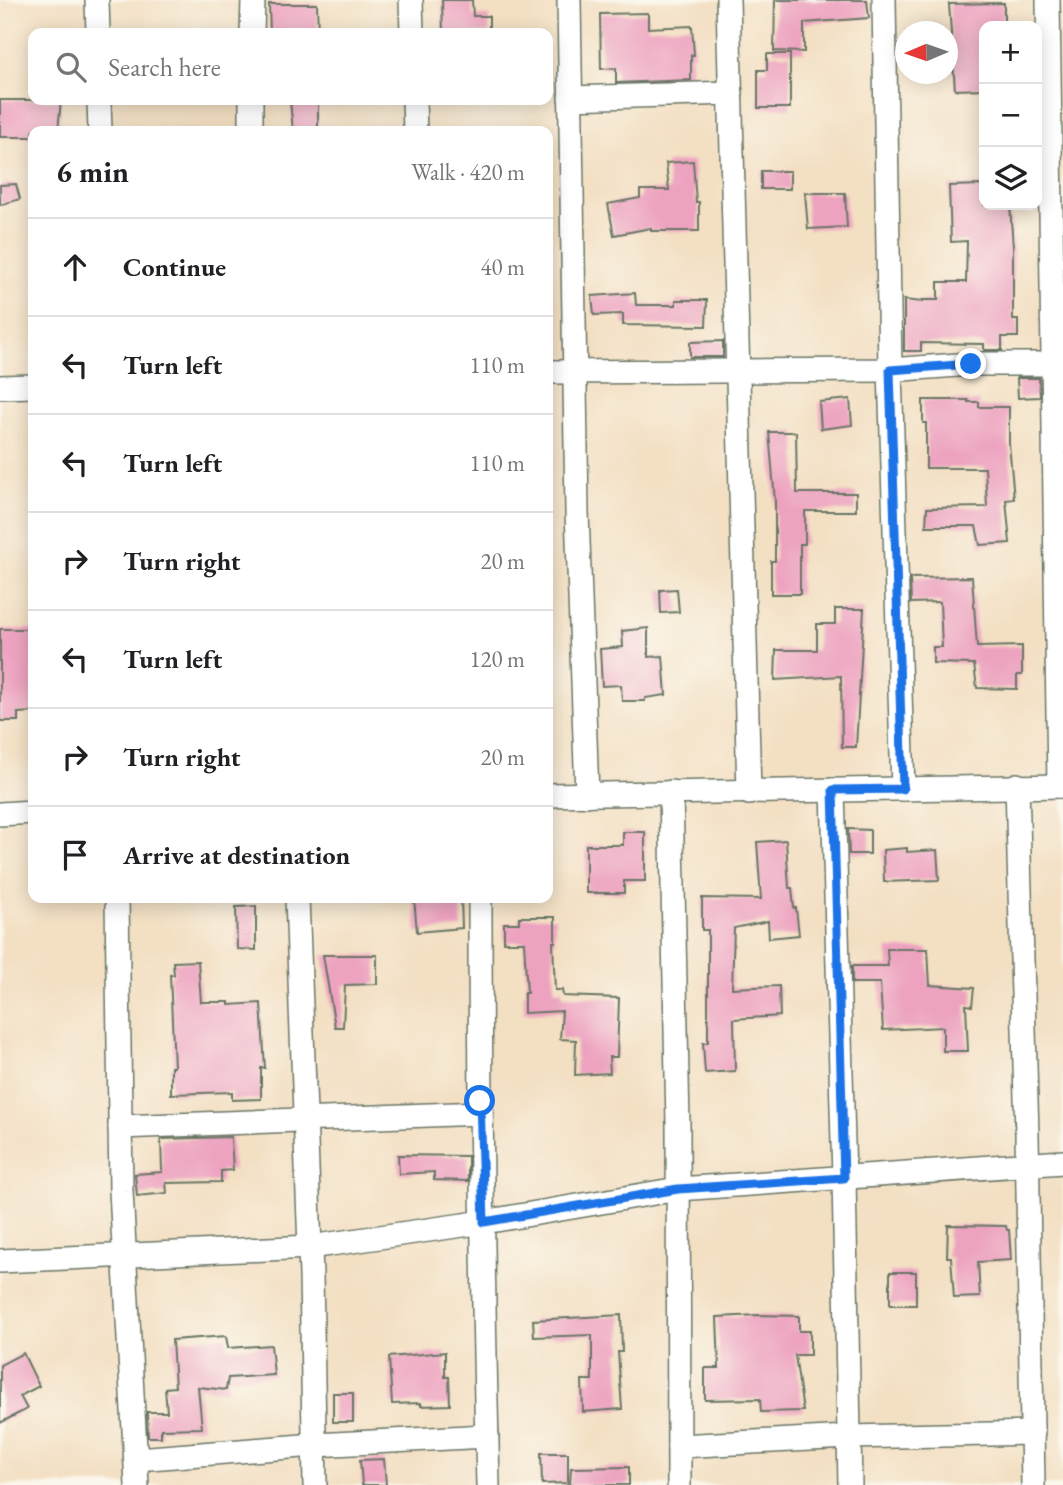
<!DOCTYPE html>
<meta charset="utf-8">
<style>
:root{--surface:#fff;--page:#f2f2f2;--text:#202124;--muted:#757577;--line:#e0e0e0}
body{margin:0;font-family:"EB Garamond",serif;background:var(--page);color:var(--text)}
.controls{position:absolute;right:21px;top:21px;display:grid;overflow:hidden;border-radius:14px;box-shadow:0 4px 18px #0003}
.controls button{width:63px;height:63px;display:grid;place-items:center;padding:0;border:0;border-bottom:2px solid var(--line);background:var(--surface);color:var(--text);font:35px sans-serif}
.compass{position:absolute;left:895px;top:21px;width:63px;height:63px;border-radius:50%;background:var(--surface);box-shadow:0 4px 18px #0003;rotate:268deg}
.stop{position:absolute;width:21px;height:21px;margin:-16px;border:5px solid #1a73e8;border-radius:50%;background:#fff}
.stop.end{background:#1a73e8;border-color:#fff;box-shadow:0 2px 7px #0008}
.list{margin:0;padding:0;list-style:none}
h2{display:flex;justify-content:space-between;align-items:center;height:91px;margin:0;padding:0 28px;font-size:30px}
h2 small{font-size:23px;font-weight:400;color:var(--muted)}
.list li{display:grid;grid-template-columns:46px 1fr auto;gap:21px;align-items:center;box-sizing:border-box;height:98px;padding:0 28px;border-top:2px solid var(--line)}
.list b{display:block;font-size:26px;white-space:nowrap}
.list em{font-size:23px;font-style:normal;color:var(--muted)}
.icon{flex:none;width:38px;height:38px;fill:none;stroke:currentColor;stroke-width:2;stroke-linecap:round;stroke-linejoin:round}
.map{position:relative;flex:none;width:1063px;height:1485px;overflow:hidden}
.search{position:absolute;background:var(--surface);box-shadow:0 4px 18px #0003;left:28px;top:28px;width:525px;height:77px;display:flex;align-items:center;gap:18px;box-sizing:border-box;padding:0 24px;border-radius:14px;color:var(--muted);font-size:26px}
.panel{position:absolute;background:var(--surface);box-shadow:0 4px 18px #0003;left:28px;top:126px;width:525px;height:777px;border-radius:14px}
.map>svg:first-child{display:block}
.building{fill:#eda3c0}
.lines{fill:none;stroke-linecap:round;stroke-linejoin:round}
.minor-casing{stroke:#697666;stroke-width:26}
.minor{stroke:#fff;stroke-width:23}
.route{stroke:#1a73e8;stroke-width:9}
</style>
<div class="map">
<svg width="1063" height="1485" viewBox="0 0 1063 1485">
<rect width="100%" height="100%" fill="#fbf7ec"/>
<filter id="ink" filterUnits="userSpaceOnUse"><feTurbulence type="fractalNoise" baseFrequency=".0143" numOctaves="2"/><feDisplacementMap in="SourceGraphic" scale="14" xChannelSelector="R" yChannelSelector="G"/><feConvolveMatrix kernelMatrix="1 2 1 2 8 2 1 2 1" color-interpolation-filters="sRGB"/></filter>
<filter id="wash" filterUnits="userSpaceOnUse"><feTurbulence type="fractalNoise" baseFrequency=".00686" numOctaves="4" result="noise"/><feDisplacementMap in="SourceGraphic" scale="28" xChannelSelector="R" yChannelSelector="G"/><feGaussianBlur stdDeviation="1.57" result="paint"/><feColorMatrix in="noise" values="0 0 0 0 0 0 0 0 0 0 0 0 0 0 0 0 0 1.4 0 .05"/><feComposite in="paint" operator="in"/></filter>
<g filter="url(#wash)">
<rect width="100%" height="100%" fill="#f3dfc2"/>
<g id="blocks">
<g class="building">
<polygon points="442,0 472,0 473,16 489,16 489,33 443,33"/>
<polygon points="775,0 867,0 869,18 804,23 804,52 774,51"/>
<polygon points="1004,3 1004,26 984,26 984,89 955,90 949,4"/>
<polygon points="269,4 317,4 318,32 270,33"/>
<polygon points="648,13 648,28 692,26 694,55 691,55 691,80 616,83 616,68 601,69 600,14"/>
<polygon points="767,54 790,54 790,108 758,108 758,70 767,70"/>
<polygon points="0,100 61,100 58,131 33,131 33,137 0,137"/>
<polygon points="290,100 318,100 318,131 293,131"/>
<polygon points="693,161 696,202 699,202 699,231 651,231 651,228 614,235 608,204 640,198 640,190 669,190 666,163"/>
<rect x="761" y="171" width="29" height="18"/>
<polygon points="16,184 20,199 0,205 0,185"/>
<polygon points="984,185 984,205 1010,205 1013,247 1013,320 1018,320 1018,337 1002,337 1002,350 984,350 984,344 921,343 921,351 904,351 904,300 922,302 922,300 938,300 938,282 966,282 967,241 951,242 949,186"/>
<polygon points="805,193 845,193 847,227 808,229"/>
<polygon points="635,293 636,305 676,305 676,300 707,300 706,326 623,325 623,314 594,315 592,296"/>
<polygon points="723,341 723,357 690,357 690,342"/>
<polygon points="1017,378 1039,378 1040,397 1018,398"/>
<polygon points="850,399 852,425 821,429 819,402"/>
<polygon points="923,400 968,400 968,402 979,402 979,407 1009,407 1009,443 1014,499 1006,500 1010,543 980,545 976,526 926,526 927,508 987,507 985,468 926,468 926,423 923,423"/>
<polygon points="769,432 796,432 797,493 856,493 856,511 805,511 805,544 800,544 800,594 771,594 771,561 775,561 775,501"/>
<polygon points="972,577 977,647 1022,646 1022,675 1017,675 1017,689 977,688 974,664 933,663 933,647 942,647 940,602 911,603 910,578"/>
<polygon points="677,589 679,612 661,613 660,590"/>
<polygon points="835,609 864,609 856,747 842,747 841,676 775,680 776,650 817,650 817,624 835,624"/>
<polygon points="648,628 648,657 663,656 666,695 645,698 645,701 622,701 621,685 602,686 600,649 623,647 622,631"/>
<polygon points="0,629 33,629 33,712 18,713 18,721 0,721"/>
<polygon points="848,829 870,830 870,854 849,854"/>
<polygon points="623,832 645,832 645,881 624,881 624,893 586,893 586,845 623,845"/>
<polygon points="786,840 789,888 792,888 794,908 796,908 799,935 769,938 768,921 734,928 732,988 779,986 780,1016 734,1019 735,1071 705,1073 703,1043 708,1042 708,930 702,930 702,898 761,899 757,842"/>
<polygon points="907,848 907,852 937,850 939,880 884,882 883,850"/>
<polygon points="414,898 461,898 462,928 417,932"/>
<polygon points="256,906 256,950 237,949 236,907"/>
<polygon points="519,917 555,917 555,942 553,942 555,990 562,990 563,996 619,998 617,1057 609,1057 610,1073 575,1075 576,1040 560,1039 562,1011 524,1013 524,993 527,993 524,942 504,942 504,923 519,923"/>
<polygon points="887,949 928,949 930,985 974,988 972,1006 966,1005 968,1051 943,1051 943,1027 883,1030 880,983 852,983 852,966 888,966"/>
<polygon points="323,955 377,955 377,984 345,985 343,1027 335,1027"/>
<polygon points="198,961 201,1002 229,1002 229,1005 261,1003 265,1068 261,1068 261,1099 232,1100 232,1092 171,1094 171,1067 174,1067 170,975 174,975 173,962"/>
<polygon points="231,1137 233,1170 221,1171 221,1182 166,1183 167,1193 137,1196 135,1174 162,1172 161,1139"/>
<polygon points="398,1155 468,1156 468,1181 434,1180 434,1172 399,1174"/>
<polygon points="948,1225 1006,1226 1007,1230 1009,1230 1011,1260 978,1262 980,1297 954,1298 951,1257 947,1257"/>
<rect x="890" y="1272" width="26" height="33"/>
<polygon points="621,1315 622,1352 618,1352 622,1409 583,1412 582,1380 592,1380 592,1335 534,1337 533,1320"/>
<polygon points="758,1315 799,1316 799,1331 810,1331 810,1355 795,1355 803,1411 761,1412 760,1399 705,1400 705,1368 719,1368 717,1317"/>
<polygon points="226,1336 228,1348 271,1345 274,1375 228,1378 226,1390 198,1387 202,1428 161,1429 161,1437 148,1437 147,1412 167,1412 165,1388 175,1387 172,1340"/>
<polygon points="445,1352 445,1377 449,1377 450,1405 421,1406 421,1403 392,1404 389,1357"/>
<polygon points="23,1353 39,1386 20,1396 27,1409 0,1423 0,1365"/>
<rect x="333" y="1393" width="20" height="29"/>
<polygon points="541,1453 568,1453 568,1483 542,1484"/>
<polygon points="384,1459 386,1485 362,1485 360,1460"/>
<polygon points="629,1467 629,1485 570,1485 571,1468"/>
</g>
</g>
</g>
<g filter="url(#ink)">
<use href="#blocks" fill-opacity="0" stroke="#697666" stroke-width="2"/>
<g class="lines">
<defs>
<g id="minor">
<polyline points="97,0 98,33"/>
<polyline points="411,0 412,33"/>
<polyline points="569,0 577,512 587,795"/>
<polyline points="728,0 749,793"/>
<polyline points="884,0 890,370 903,789"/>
<polyline points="1048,0 1059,786"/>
<polyline points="252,33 253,0"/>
<polyline points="570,98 731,93"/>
<polyline points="99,100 100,131"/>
<polyline points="414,100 415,131"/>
<polyline points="251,131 251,100"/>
<polyline points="548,372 890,370 971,364 1063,364"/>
<polyline points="0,387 33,386"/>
<polyline points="1017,785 1027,1134 1033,1485"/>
<polyline points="833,790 844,1178 850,1485"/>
<polyline points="671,792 678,1124 679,1485"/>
<polyline points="548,795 1063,786"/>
<polyline points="0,814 33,812"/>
<polyline points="117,898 121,1191 137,1485"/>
<polyline points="297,898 311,1275 315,1485"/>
<path d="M480 898C480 1093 483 1289 488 1485"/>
<polyline points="120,1127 481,1113"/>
<polyline points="0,1261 310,1247 484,1222 678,1189 1063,1162"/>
<polyline points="679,1446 848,1437 1033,1433"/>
<polyline points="137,1459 315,1445 487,1436"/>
</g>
</defs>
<use href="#minor" class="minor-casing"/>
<use href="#minor" class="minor"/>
</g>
</g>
<g class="lines" filter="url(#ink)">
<polyline class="route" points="480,1101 484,1222 678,1189 844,1178 833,790 903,789 890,370 971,364"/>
</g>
</svg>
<div class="controls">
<button>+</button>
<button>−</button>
<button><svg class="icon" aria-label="layers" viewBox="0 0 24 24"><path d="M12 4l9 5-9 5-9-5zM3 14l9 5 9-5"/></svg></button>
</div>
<svg class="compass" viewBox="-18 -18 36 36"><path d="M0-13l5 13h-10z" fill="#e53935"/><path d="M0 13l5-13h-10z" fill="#757577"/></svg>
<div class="stop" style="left:480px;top:1101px"></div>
<div class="stop end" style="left:971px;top:364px"></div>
<div class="search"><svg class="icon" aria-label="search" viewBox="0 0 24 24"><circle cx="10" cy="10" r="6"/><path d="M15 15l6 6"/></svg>Search here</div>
<section class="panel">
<h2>6 min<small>Walk · 420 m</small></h2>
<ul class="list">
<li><svg class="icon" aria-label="ahead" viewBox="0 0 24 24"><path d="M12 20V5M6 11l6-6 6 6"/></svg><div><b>Continue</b></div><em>40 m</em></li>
<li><svg class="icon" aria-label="left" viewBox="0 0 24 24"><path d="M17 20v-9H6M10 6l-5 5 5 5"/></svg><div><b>Turn left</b></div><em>110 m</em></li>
<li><svg class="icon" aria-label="left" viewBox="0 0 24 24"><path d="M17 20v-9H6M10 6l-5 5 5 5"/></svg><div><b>Turn left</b></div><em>110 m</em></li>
<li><svg class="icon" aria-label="right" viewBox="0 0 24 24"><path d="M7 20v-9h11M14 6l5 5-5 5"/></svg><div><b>Turn right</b></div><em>20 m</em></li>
<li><svg class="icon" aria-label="left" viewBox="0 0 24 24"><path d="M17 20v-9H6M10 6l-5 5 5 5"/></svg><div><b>Turn left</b></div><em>120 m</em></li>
<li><svg class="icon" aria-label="right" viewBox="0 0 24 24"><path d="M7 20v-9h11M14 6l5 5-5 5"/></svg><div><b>Turn right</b></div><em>20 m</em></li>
<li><svg class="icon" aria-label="arrive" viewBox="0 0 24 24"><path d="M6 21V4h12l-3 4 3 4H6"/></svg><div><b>Arrive at destination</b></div></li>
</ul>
</section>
</div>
